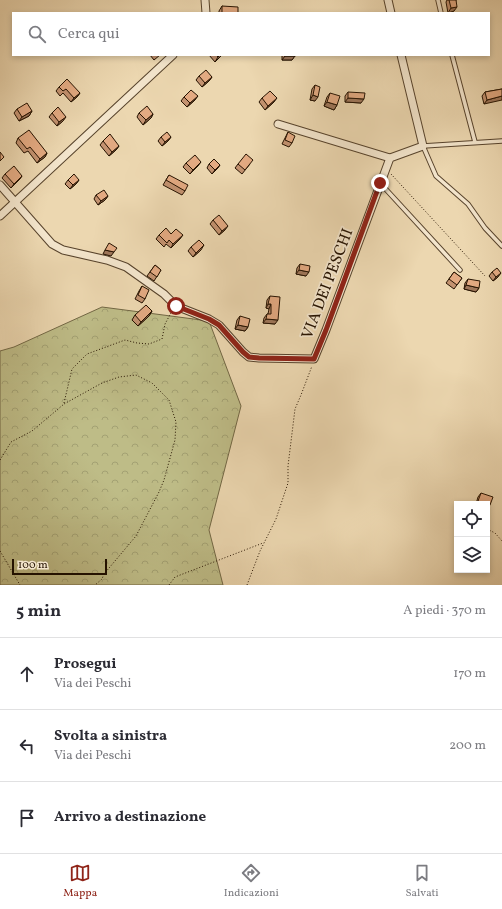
<!DOCTYPE html>
<html lang="it">
<meta charset="utf-8">
<style>
:root{--surface:#fff;--page:#f2f2f3;--text:#2b2b33;--muted:#7c7c81;--line:#e1e1e2;--accent:#8f2418}
body{margin:0;font-family:Vollkorn,serif;background:var(--page);color:var(--text)}
.controls{position:absolute;right:12px;bottom:12px;display:grid;overflow:hidden;border-radius:0px;box-shadow:0 2px 6px #0003}
.controls button{width:36px;height:36px;display:grid;place-items:center;padding:0;border:0;border-bottom:1px solid var(--line);background:var(--surface);color:var(--text);font:20px sans-serif}
.scale{position:absolute;left:12px;bottom:10px;width:95px;box-sizing:border-box;padding-left:4px;border:2px solid #251200;border-top:0;font-size:11px;line-height:14px;white-space:nowrap;color:#251200;-webkit-text-stroke:3px #f3e5cc;paint-order:stroke}
.stop{position:absolute;width:12px;height:12px;margin:-9px;border:3px solid #8f2418;border-radius:50%;background:#fff}
.stop.end{background:#8f2418;border-color:#fff;box-shadow:0 1px 4px #0008}
.list{margin:0;padding:0;list-style:none}
h2{display:flex;justify-content:space-between;align-items:center;height:52px;margin:0;padding:0 16px;font-size:17px}
h2 small{font-size:13px;font-weight:400;color:var(--muted)}
.list li{display:grid;grid-template-columns:26px 1fr auto;gap:12px;align-items:center;box-sizing:border-box;height:72px;padding:0 16px;border-top:1px solid var(--line)}
.list b{display:block;font-size:15px;white-space:nowrap}
.list p{margin:0;font-size:13px;white-space:nowrap;color:var(--muted)}
.list em{font-size:13px;font-style:normal;color:var(--muted)}
.icon{flex:none;width:22px;height:22px;fill:none;stroke:currentColor;stroke-width:2;stroke-linecap:round;stroke-linejoin:round}
.map{position:relative;flex:none;width:502px;height:585px;overflow:hidden}
.search{position:absolute;background:var(--surface);box-shadow:0 2px 6px #0003;left:12px;right:12px;top:12px;height:44px;display:flex;align-items:center;gap:10px;box-sizing:border-box;padding:0 14px;border-radius:0px;color:var(--muted);font-size:15px}
.sheet{height:268px;background:var(--surface)}
nav{display:flex;justify-content:space-around;align-items:center;box-sizing:border-box;height:56px;border-top:1px solid var(--line);background:var(--surface);font-size:11px;color:var(--muted)}
nav a{display:grid;justify-items:center;gap:2px}
nav .on{color:var(--accent)}
.map>svg:first-child{display:block}
.forest{fill:url(#forest-crowns);stroke:#726744}
.lines{fill:none;stroke-linecap:round;stroke-linejoin:round}
.service-casing{stroke:#57432c;stroke-width:5.5}
.minor-casing{stroke:#57432c;stroke-width:9}
.path{stroke:#251200;stroke-width:1;stroke-dasharray:1 2;stroke-linecap:butt}
.service{stroke:#f3e5cc;stroke-width:3.5}
.minor{stroke:#f3e5cc;stroke-width:7}
.wall{fill:#c39270;stroke:#251200}
.shaded-wall{fill:#9f775b;stroke:#251200}
.building{fill:#e3aa82;stroke:#251200}
.route{stroke:#8f2418;stroke-width:5}
.labels{text-anchor:middle;dominant-baseline:central;stroke-width:3.5;stroke-linejoin:round;paint-order:stroke}
.street-label{font-size:16px;fill:#251200;stroke:#f3e5cc}
</style>
<div class="map">
<svg width="502" height="585" viewBox="0 0 502 585">
<defs>
<pattern id="forest-crowns" width="20" height="18" patternUnits="userSpaceOnUse"><rect width="20" height="18" fill="#bebc87"/><path d="M2 6a3 3 0 1 1 6 0M12 15a3 3 0 1 1 6 0" fill="none" stroke="#a3a173"/></pattern>
</defs>
<rect width="100%" height="100%" fill="#ecd7b0"/>
<filter id="stains"><feTurbulence type="fractalNoise" baseFrequency=".005" numOctaves="4"/><feColorMatrix values="0 0 0 0 .2 0 0 0 0 .09 0 0 0 0 .02 0 0 0 .5 -.17"/></filter>
<radialGradient id="worn" r=".72"><stop offset=".6" stop-color="#630" stop-opacity="0"/><stop offset="1" stop-color="#630" stop-opacity=".3"/></radialGradient>
<polygon class="forest" points="102,307 209,321 241,406 209,530 223,585 0,585 0,351 14,347"/>
<g class="lines">
<defs>
<g id="service">
<polyline points="438,0 441,13"/>
<polyline points="452,55 475,142"/>
<polyline points="502,141 423,146 436,176 468,204 485,228 502,246"/>
<polyline points="381,184 460,270"/>
</g>
<g id="minor">
<polyline points="205,0 206,13"/>
<polyline points="388,0 391,13"/>
<polyline points="278,124 390,158"/>
<polyline points="0,185 52,244 63,250 107,260 126,267 164,294 176,306 209,319 219,325 243,352 249,357 259,358 314,359 326,330 390,158 423,146 401,55"/>
<polyline points="0,216 173,55"/>
</g>
</defs>
<use href="#service" class="service-casing"/>
<use href="#minor" class="minor-casing"/>
<g class="path">
<polyline points="391,174 485,276"/>
<polyline points="64,403 72,369 87,354 125,340 137,343 149,344 162,339 165,324 172,311"/>
<polyline points="0,460 11,442 32,431 64,404 102,383 119,377 136,375 152,383 169,400 176,422 175,440 164,480 159,492 136,536 104,574 102,579 95,585"/>
<polyline points="487,529 495,533 502,541"/>
<polyline points="0,551 20,585"/>
<polyline points="169,585 175,577 263,543"/>
<polyline points="247,585 260,551 276,519 288,483 288,466 295,409 301,395 312,366"/>
</g>
<use href="#service" class="service"/>
<use href="#minor" class="minor"/>
</g>
<g class="wall">
<polygon points="447,0 456,0 454,11 448,13 446,2"/>
<polygon points="222,6 238,13 219,13 219,11"/>
<polygon points="150,55 160,55 154,60"/>
<polygon points="209,55 222,55 215,62"/>
<polygon points="282,55 295,55 292,60 282,60"/>
<polygon points="199,76 212,77 209,81 202,87 196,80"/>
<polygon points="315,85 315,101 310,100 312,89"/>
<polygon points="59,87 80,93 77,97 71,102 63,93 60,96 56,91"/>
<polygon points="502,89 484,104 482,96 485,92"/>
<polygon points="348,92 361,103 345,102 345,96"/>
<polygon points="330,93 337,105 334,110 324,106 327,97"/>
<polygon points="184,97 195,100 187,107 181,101"/>
<polygon points="262,98 274,102 265,110 259,102"/>
<polygon points="17,109 32,111 29,116 19,121 14,113"/>
<polygon points="52,113 63,121 57,126 49,117"/>
<polygon points="139,113 153,114 151,118 143,125 137,117"/>
<polygon points="288,132 292,143 289,147 282,144"/>
<polygon points="161,137 171,137 168,141 162,146 158,141"/>
<polygon points="18,138 47,153 45,157 37,163 28,151 24,153 16,143"/>
<polygon points="103,141 119,146 116,150 109,156 100,145"/>
<polygon points="186,163 198,166 190,174 183,167"/>
<polygon points="209,164 220,165 217,169 212,174 207,168"/>
<polygon points="238,164 250,164 242,174 235,168"/>
<polygon points="5,174 22,176 19,180 11,188 2,178"/>
<polygon points="169,175 185,191 182,195 163,185"/>
<polygon points="68,180 79,180 76,184 70,189 65,184"/>
<polygon points="96,195 108,196 105,200 98,205 94,199"/>
<polygon points="213,220 225,230 219,235 210,224"/>
<polygon points="171,234 180,239 171,248 166,244 164,247 156,239 159,235"/>
<polygon points="191,247 201,250 193,257 188,251"/>
<polygon points="300,264 306,276 296,274 297,268"/>
<polygon points="155,265 161,270 154,281 147,276"/>
<polygon points="454,272 462,278 454,289 446,283"/>
<polygon points="492,272 498,277 493,281 489,276"/>
<polygon points="468,279 479,288 476,292 464,289 465,283"/>
<polygon points="142,286 145,299 142,303 135,299 139,291"/>
<polygon points="270,296 275,324 263,323 264,318 267,314 268,314 269,309 266,308 267,300"/>
<polygon points="152,311 149,316 138,326 132,320 135,315"/>
<polygon points="240,316 248,327 245,331 235,329 237,320"/>
<polygon points="481,493 487,504 476,504 478,497"/>
</g>
<g class="shaded-wall">
<polygon points="457,7 454,11 448,13 451,8"/>
<polygon points="220,55 222,55 215,62 218,57"/>
<polygon points="285,56 295,56 292,60 282,60"/>
<polygon points="212,77 209,81 202,87 205,83"/>
<polygon points="80,93 77,97 71,102 74,98"/>
<polygon points="313,95 318,97 315,101 310,100"/>
<polygon points="198,96 195,100 187,107 190,103"/>
<polygon points="502,96 502,100 484,104 487,100"/>
<polygon points="277,98 274,102 265,110 268,106"/>
<polygon points="348,98 364,99 361,103 345,102"/>
<polygon points="327,102 337,105 334,110 324,106"/>
<polygon points="32,111 29,116 19,121 22,117"/>
<polygon points="153,114 151,118 143,125 146,120"/>
<polygon points="66,117 63,121 57,126 59,122"/>
<polygon points="171,137 168,141 162,146 165,142"/>
<polygon points="119,146 116,150 109,156 112,152"/>
<polygon points="47,153 45,157 37,163 40,159"/>
<polygon points="201,162 198,166 190,174 193,170"/>
<polygon points="220,165 217,169 212,174 215,170"/>
<polygon points="22,176 19,180 11,188 14,184"/>
<polygon points="79,180 76,184 70,189 73,185"/>
<polygon points="108,196 105,200 98,205 101,201"/>
<polygon points="228,226 225,230 219,235 222,231"/>
<polygon points="183,235 180,239 171,248 173,244"/>
<polygon points="204,245 201,250 193,257 196,253"/>
<polygon points="105,250 114,252 111,256 103,254"/>
<polygon points="299,270 309,272 306,276 296,274"/>
<polygon points="501,273 498,277 493,281 496,277"/>
<polygon points="466,285 479,288 476,292 464,289"/>
<polygon points="268,304 271,304 269,309 266,308"/>
<polygon points="152,311 149,316 138,326 141,322"/>
<polygon points="266,319 278,320 275,324 263,323"/>
<polygon points="238,325 248,327 245,331 235,329"/>
<polygon points="478,501 487,504 476,504"/>
<polygon points="487,504 490,505 487,509"/>
</g>
<g class="building">
<polygon points="449,0 456,0 457,7 451,8"/>
<polygon points="222,6 238,7 238,13 222,13"/>
<polygon points="216,55 220,55 218,57"/>
<rect x="285" y="55" width="10" height="1"/>
<polygon points="206,70 212,77 205,83 199,76"/>
<polygon points="67,79 80,93 74,98 66,89 63,91 59,87"/>
<polygon points="315,85 320,87 318,97 313,95"/>
<polygon points="502,89 502,96 487,100 485,92"/>
<polygon points="191,90 198,96 190,103 184,97"/>
<polygon points="270,91 277,98 268,106 262,98"/>
<polygon points="348,92 365,93 364,99 348,98"/>
<polygon points="330,93 340,96 337,105 327,102"/>
<polygon points="27,103 32,111 22,117 17,109"/>
<polygon points="147,106 153,114 146,120 139,113"/>
<polygon points="58,107 66,117 59,122 52,113"/>
<polygon points="29,130 47,153 40,159 30,147 27,149 18,138"/>
<polygon points="167,132 171,137 165,142 161,137"/>
<polygon points="288,132 295,136 292,143 285,140"/>
<polygon points="110,134 119,146 112,152 103,141"/>
<polygon points="0,152 4,157 0,161"/>
<polygon points="246,154 253,160 245,170 238,164"/>
<polygon points="195,155 201,162 193,170 186,163"/>
<polygon points="214,159 220,165 215,170 209,164"/>
<polygon points="14,166 22,176 14,184 5,174"/>
<polygon points="74,174 79,180 73,185 68,180"/>
<polygon points="169,175 188,185 185,191 166,180"/>
<polygon points="104,190 108,196 101,201 96,195"/>
<polygon points="219,215 228,226 222,231 213,220"/>
<polygon points="166,228 171,234 176,229 183,235 173,244 169,240 167,243 159,235"/>
<polygon points="199,240 204,245 196,253 191,247"/>
<polygon points="109,243 117,248 114,252 105,250"/>
<polygon points="300,264 310,266 309,272 299,270"/>
<polygon points="155,265 161,270 157,277 150,272"/>
<polygon points="497,268 501,273 496,277 492,272"/>
<polygon points="454,272 462,278 457,285 449,279"/>
<polygon points="468,279 480,281 479,288 466,285"/>
<polygon points="142,286 149,290 145,299 138,295"/>
<polygon points="270,296 280,297 278,320 266,319 267,314 271,314 271,304 268,304"/>
<polygon points="146,305 152,311 141,322 135,315"/>
<polygon points="240,316 250,319 248,327 238,325"/>
<polygon points="481,493 493,497 490,505 478,501"/>
</g>
<g class="lines">
<polyline class="route" points="176,306 209,319 219,325 243,352 249,357 259,358 314,359 326,330 380,183"/>
</g>
<g class="labels">
<g class="street-label">
<text transform="translate(328 284) rotate(-69)">VIA DEI PESCHI</text>
</g>
</g>
<rect width="100%" height="100%" filter="url(#stains)"/>
<rect width="100%" height="100%" fill="url(#worn)"/>
</svg>
<div class="controls">
<button><svg class="icon" aria-label="locate" viewBox="0 0 24 24"><circle cx="12" cy="12" r="6"/><path d="M12 2v4M12 18v4M2 12h4M18 12h4"/></svg></button>
<button><svg class="icon" aria-label="layers" viewBox="0 0 24 24"><path d="M12 4l9 5-9 5-9-5zM3 14l9 5 9-5"/></svg></button>
</div>
<div class="scale">100 m</div>
<div class="stop" style="left:176px;top:306px"></div>
<div class="stop end" style="left:380px;top:183px"></div>
<div class="search"><svg class="icon" aria-label="search" viewBox="0 0 24 24"><circle cx="10" cy="10" r="6"/><path d="M15 15l6 6"/></svg>Cerca qui</div>
</div>
<section class="sheet">
<h2>5 min<small>A piedi · 370 m</small></h2>
<ul class="list">
<li><svg class="icon" aria-label="ahead" viewBox="0 0 24 24"><path d="M12 20V5M6 11l6-6 6 6"/></svg><div><b>Prosegui</b><p>Via dei Peschi</p></div><em>170 m</em></li>
<li><svg class="icon" aria-label="left" viewBox="0 0 24 24"><path d="M17 20v-9H6M10 6l-5 5 5 5"/></svg><div><b>Svolta a sinistra</b><p>Via dei Peschi</p></div><em>200 m</em></li>
<li><svg class="icon" aria-label="arrive" viewBox="0 0 24 24"><path d="M6 21V4h12l-3 4 3 4H6"/></svg><div><b>Arrivo a destinazione</b></div></li>
</ul>
</section>
<nav>
<a class="on"><svg class="icon" aria-label="map" viewBox="0 0 24 24"><path d="M3 6l6-2 6 2 6-2v14l-6 2-6-2-6 2zM9 4v14M15 6v14"/></svg>Mappa</a>
<a><svg class="icon" aria-label="directions" viewBox="0 0 24 24"><path d="M12 3l9 9-9 9-9-9zM9 14v-3h6M13 9l2 2-2 2"/></svg>Indicazioni</a>
<a><svg class="icon" aria-label="saved" viewBox="0 0 24 24"><path d="M7 4h10v16l-5-4-5 4z"/></svg>Salvati</a>
</nav>
